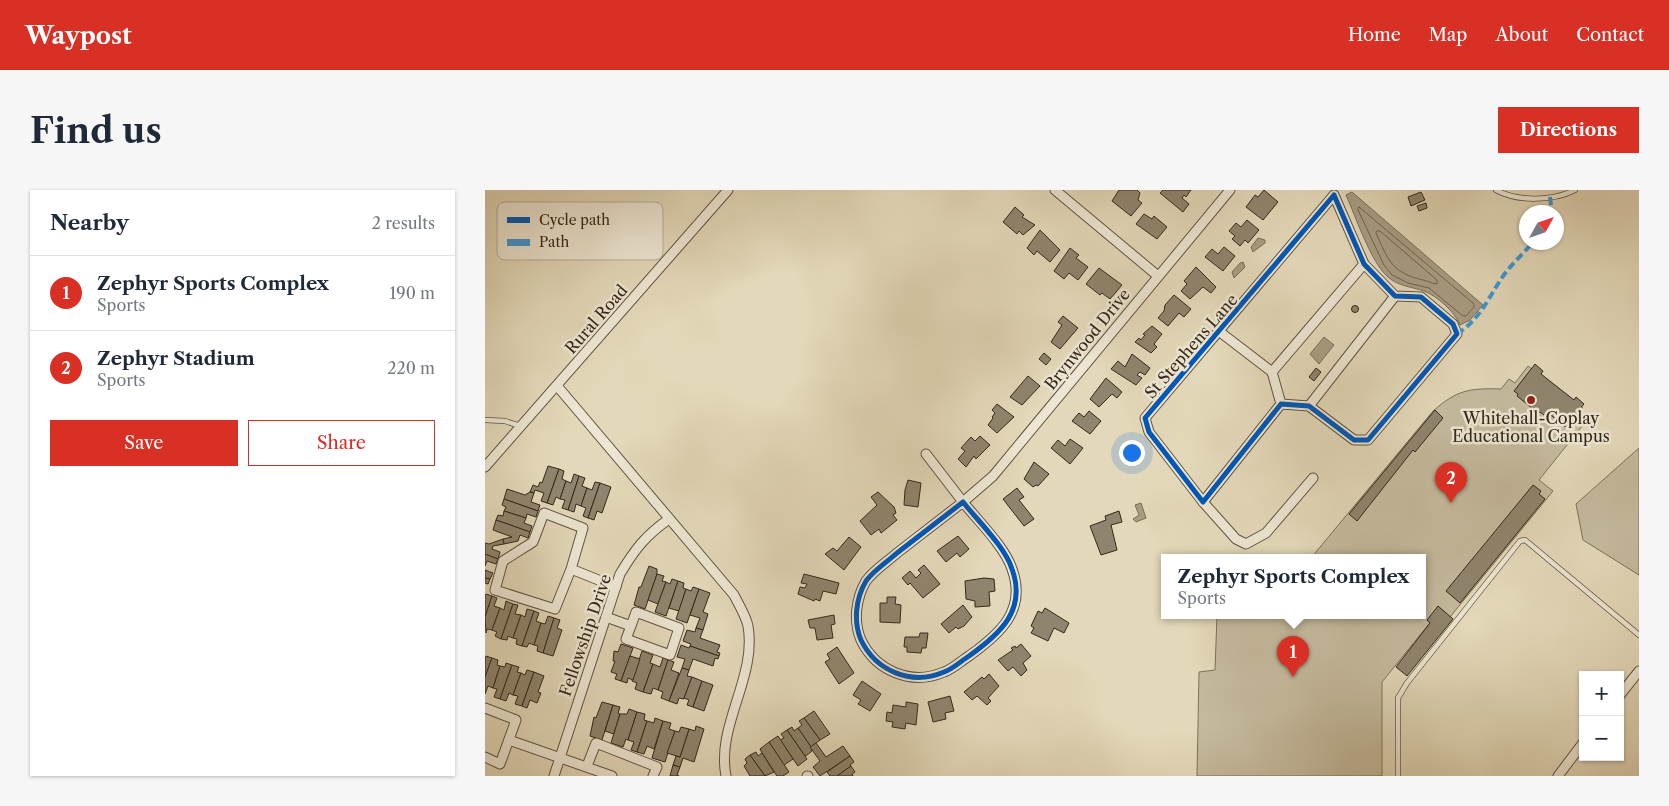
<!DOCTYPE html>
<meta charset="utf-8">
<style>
:root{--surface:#fff;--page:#f6f6f7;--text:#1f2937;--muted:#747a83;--line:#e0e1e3;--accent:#d93025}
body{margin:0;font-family:"Libre Caslon Text",serif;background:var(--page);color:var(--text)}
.controls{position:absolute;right:15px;bottom:15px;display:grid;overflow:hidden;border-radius:0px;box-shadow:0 1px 4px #0004}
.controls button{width:45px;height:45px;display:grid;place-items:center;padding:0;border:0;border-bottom:1px solid var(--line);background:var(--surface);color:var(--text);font:25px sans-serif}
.compass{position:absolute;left:1034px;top:15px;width:45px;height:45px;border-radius:50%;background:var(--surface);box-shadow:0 1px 4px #0004;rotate:50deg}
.you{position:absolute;left:646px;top:262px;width:18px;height:18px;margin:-12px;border:4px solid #fff;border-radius:50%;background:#1a73e8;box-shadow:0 0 0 8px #1a73e833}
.badge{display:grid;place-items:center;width:32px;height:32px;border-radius:50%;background:var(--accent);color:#fff;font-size:16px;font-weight:700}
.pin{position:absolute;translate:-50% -41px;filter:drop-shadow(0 1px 2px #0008)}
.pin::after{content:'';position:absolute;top:26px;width:18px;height:15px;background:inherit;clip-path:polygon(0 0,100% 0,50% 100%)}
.popup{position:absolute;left:676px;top:364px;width:265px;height:65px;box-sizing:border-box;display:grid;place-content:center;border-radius:0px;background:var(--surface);filter:drop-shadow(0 1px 4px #0005);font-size:16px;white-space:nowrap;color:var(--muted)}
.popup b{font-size:19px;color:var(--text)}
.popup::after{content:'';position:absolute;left:50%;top:100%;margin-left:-10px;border:10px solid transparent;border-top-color:var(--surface)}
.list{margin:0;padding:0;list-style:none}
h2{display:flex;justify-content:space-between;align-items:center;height:65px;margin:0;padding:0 20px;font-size:21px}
h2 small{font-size:16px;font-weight:400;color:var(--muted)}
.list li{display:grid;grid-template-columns:32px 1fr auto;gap:15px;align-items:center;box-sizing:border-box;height:75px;padding:0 20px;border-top:1px solid var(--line)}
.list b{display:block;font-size:19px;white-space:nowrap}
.list p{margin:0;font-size:16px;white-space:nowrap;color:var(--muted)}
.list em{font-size:16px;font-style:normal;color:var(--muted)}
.actions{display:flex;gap:10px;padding:15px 20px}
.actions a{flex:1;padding:11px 0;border:1px solid var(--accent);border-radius:0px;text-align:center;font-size:18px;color:var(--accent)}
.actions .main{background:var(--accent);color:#fff}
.map{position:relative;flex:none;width:1154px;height:586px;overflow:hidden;border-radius:0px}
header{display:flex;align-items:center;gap:30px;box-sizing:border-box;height:70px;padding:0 25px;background:var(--accent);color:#fff}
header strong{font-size:24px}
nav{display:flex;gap:28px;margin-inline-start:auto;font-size:18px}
.intro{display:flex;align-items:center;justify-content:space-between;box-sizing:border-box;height:120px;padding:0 30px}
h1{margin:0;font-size:35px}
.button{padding:12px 22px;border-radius:0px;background:var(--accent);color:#fff;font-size:18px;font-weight:700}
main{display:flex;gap:30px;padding:0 30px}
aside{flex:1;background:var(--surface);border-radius:0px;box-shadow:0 1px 4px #0004}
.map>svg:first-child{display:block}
.green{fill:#c5ba9e;stroke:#7d715c}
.water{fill:#a89c83;stroke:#7a6e59}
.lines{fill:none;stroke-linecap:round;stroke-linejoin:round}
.shore{stroke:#6e624f;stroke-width:1}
.building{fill:#8f846d;stroke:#35281b}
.lane-casing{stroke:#605442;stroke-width:6}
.street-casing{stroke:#605442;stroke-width:11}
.lane{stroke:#ede6d2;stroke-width:4.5}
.street{stroke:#ede6d2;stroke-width:9}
.quiet{stroke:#3e96d4;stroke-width:4;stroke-dasharray:8 4;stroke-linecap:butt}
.cycleway-casing{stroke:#ede6d2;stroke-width:8}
.cycleway{stroke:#0057b8;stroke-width:5}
.poi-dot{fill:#8f2418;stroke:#ede6d2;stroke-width:2}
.labels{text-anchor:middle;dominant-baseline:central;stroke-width:5;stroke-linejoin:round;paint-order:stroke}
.street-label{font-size:16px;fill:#35281b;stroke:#ede6d2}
.poi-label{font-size:16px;fill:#35281b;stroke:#ede6d2}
.key{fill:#ede6d2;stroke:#b6ad9b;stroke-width:1}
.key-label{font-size:14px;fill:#35281b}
</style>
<header>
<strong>Waypost</strong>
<nav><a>Home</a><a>Map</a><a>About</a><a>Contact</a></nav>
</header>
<div class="intro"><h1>Find us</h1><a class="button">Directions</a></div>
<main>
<aside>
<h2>Nearby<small>2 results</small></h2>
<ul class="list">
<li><span class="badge">1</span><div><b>Zephyr Sports Complex</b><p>Sports</p></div><em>190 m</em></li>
<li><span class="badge">2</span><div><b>Zephyr Stadium</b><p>Sports</p></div><em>220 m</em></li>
</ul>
<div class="actions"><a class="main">Save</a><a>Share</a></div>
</aside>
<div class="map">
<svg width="1154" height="586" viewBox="0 0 1154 586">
<rect width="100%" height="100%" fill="#e3d8b9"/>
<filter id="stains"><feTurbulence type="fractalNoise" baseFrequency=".004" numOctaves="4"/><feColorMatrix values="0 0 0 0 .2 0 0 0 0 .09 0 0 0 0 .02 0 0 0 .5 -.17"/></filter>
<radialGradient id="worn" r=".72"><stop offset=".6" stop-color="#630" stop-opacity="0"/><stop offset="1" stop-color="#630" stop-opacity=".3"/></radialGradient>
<g class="green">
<path d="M1043 176 1098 218 1090 228 1098 235 1054 290 1068 301 965 427 956 419 897 492V586H712L714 482 730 480 732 426H937V368H826L948 221C972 200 984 198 1016 199L1024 189 1030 193Z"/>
<polygon points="1154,258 1154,385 1098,350 1091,314"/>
</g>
<g class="water">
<path d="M867 2 998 115 985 130 975 135C970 122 952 106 939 101 927 97 913 96 903 87 886 73 871 27 861 5Z"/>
<polygon points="773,48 780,50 780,53 768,62 766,57"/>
<polygon points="758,72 760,77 749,88 747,82 755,73"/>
<polygon points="839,147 849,155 834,174 825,164"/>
<polygon points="656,313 661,328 651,332 648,329 654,325 650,315"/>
</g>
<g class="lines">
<g class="shore">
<polygon points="874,17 989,114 989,117 981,126 978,126 944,98 923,93 907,85 899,75 873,20"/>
<path d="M892 41H895L952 90V94C948 94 943 91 938 90 907 83 903 70 891 43Z"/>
</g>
</g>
<g class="building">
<polygon points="634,0 652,0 655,3 653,10 657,13 646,26 627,11"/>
<polygon points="678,0 706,0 701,7 699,5 697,8 704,14 698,22 675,3"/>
<polygon points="779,0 793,12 778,30 761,17 770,5 773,7"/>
<polygon points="936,2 940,10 926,16 923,7"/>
<polygon points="941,13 942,18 934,21 932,16"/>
<polygon points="530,17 539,25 537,27 550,35 538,45 534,41 532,44 518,32"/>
<polygon points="659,24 667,29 669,26 682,37 672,49 651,34"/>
<polygon points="762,30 774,40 763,53 760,50 755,56 747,49 750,46 744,41 751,33 756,37"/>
<polygon points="555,40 575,60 565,72 552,61 549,65 542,58"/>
<polygon points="739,57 750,66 738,81 720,67 727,59 733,64"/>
<polygon points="585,58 594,65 591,68 603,77 593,90 584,83 579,89 569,81"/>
<polygon points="711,77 731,97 726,103 718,97 705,109 696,101 702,94 699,91"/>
<polygon points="614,78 637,95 625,109 617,103 615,105 601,94"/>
<polygon points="689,105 706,119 699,127 694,123 683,136 673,128 679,121 680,115"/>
<circle cx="870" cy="119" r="3.5"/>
<polygon points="578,126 593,138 575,159 566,152 577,135 573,132"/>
<polygon points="667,136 677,144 669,154 672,157 666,163 650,152 654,148 656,150 660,145 658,144"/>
<polygon points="559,163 566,169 561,175 554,169"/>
<polygon points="647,164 665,178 660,185 655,182 652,185 657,188 651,195 626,179 633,171 640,177"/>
<polygon points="1050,174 1058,181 1056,184 1089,210 1091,207 1099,214 1080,237 1062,222 1059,225 1055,222 1053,223 1032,206 1033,204 1029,201"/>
<polygon points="831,178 836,182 829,191 824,187"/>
<polygon points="543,186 555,196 537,215 525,207"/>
<polygon points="621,188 637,202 632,208 627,204 614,217 605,209"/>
<polygon points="512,214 529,227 512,243 503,235 508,228 507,227 510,223 507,220"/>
<polygon points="950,220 958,228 930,262 928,260 872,331 864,324"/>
<polygon points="604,221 616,231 605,244 587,231 594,223 599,227"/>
<polygon points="495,246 505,255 491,269 489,266 481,277 473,269 480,261 476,258 486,247 490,251"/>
<polygon points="585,249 598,258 585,274 566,258 573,250 580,256"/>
<polygon points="549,272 564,284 553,296 551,295 548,297 539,289"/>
<polygon points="63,276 74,279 62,313 56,311 59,303 50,300 49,303 45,302 48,295 53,297 55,292 57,293"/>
<polygon points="74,279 79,281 77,289 81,291 75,309 71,307 68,315 62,313"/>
<polygon points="89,284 94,286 83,320 77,318 80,310 75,309 81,291 86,293"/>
<polygon points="94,286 100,288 97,296 102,298 96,316 91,314 89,322 83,320"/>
<polygon points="423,290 436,293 433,317 419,315 420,300"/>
<polygon points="110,292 115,293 103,328 98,326 101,318 96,316 102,298 107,300"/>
<polygon points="115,293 126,297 117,323 112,321 109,330 103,328"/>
<polygon points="1048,295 1056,301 1054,304 1060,309 975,413 961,401"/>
<polygon points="532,298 539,307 534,310 549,329 539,336 518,309"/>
<polygon points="22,299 40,305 45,302 49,303 46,312 55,315 53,321 19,309"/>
<polygon points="393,302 409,317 411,323 408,325 412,330 396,343 394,339 386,345 375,331 392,315 386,307"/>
<polygon points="19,309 53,321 51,327 42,324 41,328 19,321 21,317 17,315"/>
<polygon points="19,321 41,328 39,333 47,336 45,342 11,330 13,325 18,326"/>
<polygon points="634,321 637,332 626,335 632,360 616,365 605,336 621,330 620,326"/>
<polygon points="11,330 45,342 43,348 35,345 33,351 19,354 18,349 27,347 8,340"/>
<polygon points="473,346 484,359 475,367 472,363 461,372 452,361"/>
<polygon points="364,347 376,357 359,380 340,364 348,358 352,361"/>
<polygon points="18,349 19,354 8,356 7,359 15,362 13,369 0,364 0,353 4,354"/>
<polygon points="0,364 13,369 11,374 2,371 0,376"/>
<polygon points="439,375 455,394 438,408 425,393 423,395 417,388 425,381 431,388 436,383 433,380"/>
<polygon points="164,376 172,379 172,384 160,419 149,415 154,397 156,397"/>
<polygon points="0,380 8,383 5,389 0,388"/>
<polygon points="172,384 179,386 177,391 181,392 173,414 163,410"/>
<polygon points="319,384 354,393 351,404 338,401 335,411 330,409 329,411 313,404 315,397 320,398 322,394 316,393"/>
<polygon points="0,388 5,389 3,394 0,393"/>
<polygon points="499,388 509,389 510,401 504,402 505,416 490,417 490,411 481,409 480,391"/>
<polygon points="187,389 193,391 181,426 170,422 181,392 185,394"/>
<polygon points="193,391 199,393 198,398 201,399 194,421 184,418"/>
<polygon points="208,397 214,399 202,433 191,429 201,399 206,401"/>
<polygon points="214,399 225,403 218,422 223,424 218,440 211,438 215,428 205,425"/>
<polygon points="1,404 7,406 0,427 0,406"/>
<polygon points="7,406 12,408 9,416 15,418 7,440 2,439 1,443 0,427"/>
<polygon points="402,407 411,407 410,414 416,415 415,433 395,432 395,413 402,413"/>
<polygon points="21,411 28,414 16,449 10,446 12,442 7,440 15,418 19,420"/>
<polygon points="28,414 33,415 30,424 36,425 28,448 23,446 22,450 16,449"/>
<polygon points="478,415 487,427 479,436 473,439 471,437 464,443 456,434"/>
<polygon points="953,416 968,429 922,486 911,477 945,433 942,430"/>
<polygon points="560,418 584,433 579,443 569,438 563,451 546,443 549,438 546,436 553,421 557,423"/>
<polygon points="42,419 49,421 37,456 31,454 32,449 28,448 36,425 40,427"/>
<polygon points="49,421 54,423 51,431 56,433 49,455 44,453 42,457 37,456"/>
<polygon points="349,425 350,434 346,435 348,448 332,450 330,438 325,438 323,430"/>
<polygon points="63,426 69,428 58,463 52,461 53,456 49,455 56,433 60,434"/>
<polygon points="69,428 75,430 72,438 77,440 68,466 58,463"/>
<polygon points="211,438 218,440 215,448 235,455 232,462 235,463 234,466 205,456 206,454 198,451 202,440 210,442"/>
<polygon points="435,443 443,443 441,458 437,458 436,463 422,462 422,457 419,457 420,447 434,447"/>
<polygon points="136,454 148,458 136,491 130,489 132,484 126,482 130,471 128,471 129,461 133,462"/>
<polygon points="536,454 546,466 538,473 542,480 536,486 528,477 523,481 513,470 528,460 526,458 530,456 531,458"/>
<polygon points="196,455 204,458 205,456 234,466 233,469 230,468 228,476 208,469 204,480 197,478 200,469 192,467"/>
<polygon points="352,457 369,483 354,494 340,472 345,469 342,464"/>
<polygon points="157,461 168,465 165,473 168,474 158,502 150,499 152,493 147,491"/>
<polygon points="1,466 7,468 0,487 0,470"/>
<polygon points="145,466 155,469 148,490 143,488 142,493 136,491"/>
<polygon points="7,468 13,470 12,475 15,476 8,498 3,496 0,504 0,487"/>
<polygon points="178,468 183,470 173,500 168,498 166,504 158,502 168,474 175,477"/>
<polygon points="183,470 189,472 186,480 194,483 184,511 176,508 178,502 173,500"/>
<polygon points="21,473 27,475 15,509 9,507 12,499 8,498 15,476 20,477"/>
<polygon points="27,475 34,477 32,482 36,483 28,505 24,503 21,511 15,509"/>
<polygon points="197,478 204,480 202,486 207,487 199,509 194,508 192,514 184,511"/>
<polygon points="42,480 49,482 37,516 30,514 33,506 28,505 36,483 40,485"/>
<polygon points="49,482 59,486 53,502 56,503 52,513 45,510 42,518 37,516"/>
<polygon points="504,484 514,496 503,508 506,511 502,515 492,506 487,510 479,502 497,487 499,489"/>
<polygon points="207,487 217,491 208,517 202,515 204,510 199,508"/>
<polygon points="217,491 228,495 219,521 208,517"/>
<polygon points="377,491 396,504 385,521 373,514 376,510 368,505"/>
<polygon points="465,506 469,521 460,523 461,529 448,532 443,512"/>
<polygon points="117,512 128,515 117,550 105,546 109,527 111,528"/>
<polygon points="421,512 433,514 431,535 421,533 420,539 407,537 408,532 401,531 402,522 407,523 408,515 421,517"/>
<polygon points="128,515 135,517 133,523 135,524 129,544 120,541"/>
<polygon points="144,519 152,522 143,550 141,549 138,557 126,553 135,524 142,524"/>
<polygon points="329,521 345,544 335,550 319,528"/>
<polygon points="152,522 160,524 159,530 162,531 152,562 146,560 149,552 143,550"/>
<polygon points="170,528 178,531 169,559 162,556 159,564 152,562 162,531 169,533"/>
<polygon points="319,528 335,550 326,557 313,538 317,535 314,531"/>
<polygon points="178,531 186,533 184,539 190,541 180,572 167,568"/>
<polygon points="211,536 219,539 209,572 198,568 195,577 188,575 191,566 195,567 204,539 210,541"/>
<polygon points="196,537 204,539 195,567 182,563 190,541 194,542"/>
<polygon points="307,537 309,541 313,538 326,557 327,561 322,565 320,566 302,540"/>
<polygon points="302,540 322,569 313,576 295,550 299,548 296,544"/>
<polygon points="293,546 308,569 299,575 284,552"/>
<polygon points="284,552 304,582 298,586 292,586 277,563 275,559"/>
<polygon points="331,553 341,567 358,556 365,566 335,586 328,577 335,571 325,557"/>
<polygon points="271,562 273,566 277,563 289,582 280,586 265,565"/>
<polygon points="265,565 280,586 265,586 259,576 262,573 260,569"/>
<polygon points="365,566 369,572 365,575 366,576 352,586 345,586 342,582"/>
<polygon points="188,575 195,577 192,585 194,586 185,586"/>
<polygon points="366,576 370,582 367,584 368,586 352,586"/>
</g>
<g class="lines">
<defs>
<g id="lane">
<path d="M1011 0C1033 12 1068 11 1090 0"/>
<polyline points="0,230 20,231 35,236"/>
<polyline points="913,586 913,508 922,493 1035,351 1040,350 1154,445"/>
</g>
<g id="street">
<polyline points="570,0 673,86"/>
<polygon points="849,5 879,74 910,106 936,107 968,134 972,144 883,250 869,250 824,216 796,214 718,312 664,242 660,228"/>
<polyline points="735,142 787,182 879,74"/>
<polyline points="787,182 796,214"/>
<path d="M73 197 249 405C254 415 261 426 263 436 272 488 231 535 241 586"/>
<polyline points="824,216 910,106"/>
<polyline points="441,264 478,312 508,286 745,0"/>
<polyline points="0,277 243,0"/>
<path d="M478 312C493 331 520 357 527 379 542 420 515 444 484 466 476 471 468 479 459 482 426 496 391 481 376 450 368 431 371 408 381 391 389 380 402 372 412 363 434 346 456 329 478 312Z"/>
<polyline points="718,312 751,349 761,354 781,343 828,288"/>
<polyline points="86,379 70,419 10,400 18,371 48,352 59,323 98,338 86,379 131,397"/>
<polyline points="121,427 146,436 151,422 194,438 185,465 141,449 146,436"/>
<polyline points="1135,505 1154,481"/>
<polyline points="0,518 31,530 15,574 0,567"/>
<polyline points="24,550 127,586"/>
<polyline points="102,576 111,553 172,577 168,586"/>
<path d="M69 586 135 384C150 359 161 345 184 329"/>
<polyline points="322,586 323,586"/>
<polyline points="1073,586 1098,553"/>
</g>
</defs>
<use href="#lane" class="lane-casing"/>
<use href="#street" class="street-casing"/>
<use href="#lane" class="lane"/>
<use href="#street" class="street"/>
<g class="quiet">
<polyline points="1065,7 1067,22"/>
<path d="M972 144C998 127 1004 105 1021 82 1029 72 1039 63 1048 52"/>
</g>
<defs>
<g id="cycleway">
<polygon points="849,5 879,74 910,106 936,107 968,134 972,144 883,250 869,250 824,216 796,214 718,312 664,242 660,228"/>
<path d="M478 312C493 331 520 357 527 379 542 420 515 444 484 466 476 471 468 479 459 482 426 496 391 481 376 450 368 431 371 408 381 391 389 380 402 372 412 363 434 346 456 329 478 312Z"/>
</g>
</defs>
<use href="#cycleway" class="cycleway-casing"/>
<use href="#cycleway" class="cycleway"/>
</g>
<circle class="poi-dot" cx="1046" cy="210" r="5"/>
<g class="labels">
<g class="street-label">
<text transform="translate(111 129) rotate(-49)">Rural Road</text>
<text transform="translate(602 149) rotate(-51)">Brynwood Drive</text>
<text transform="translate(706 156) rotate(-49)">St Stephens Lane</text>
<text transform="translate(100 445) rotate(-71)">Fellowship Drive</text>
</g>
<g class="poi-label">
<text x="1046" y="228">Whitehall-Coplay<tspan x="1046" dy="18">Educational Campus</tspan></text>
</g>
</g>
<rect x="12" y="12" width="166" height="58" rx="8" class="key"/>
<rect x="22" y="27" width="23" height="6" fill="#0057b8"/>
<rect x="22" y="49" width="23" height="7" fill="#3e96d4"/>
<g class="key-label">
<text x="54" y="35">Cycle path</text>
<text x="54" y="57">Path</text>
</g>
<rect width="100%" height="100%" filter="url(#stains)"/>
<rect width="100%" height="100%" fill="url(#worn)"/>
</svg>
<div class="controls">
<button>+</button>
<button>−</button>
</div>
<svg class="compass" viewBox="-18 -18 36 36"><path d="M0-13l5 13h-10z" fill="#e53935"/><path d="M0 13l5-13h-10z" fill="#747a83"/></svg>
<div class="you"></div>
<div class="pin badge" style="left:808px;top:487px">1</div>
<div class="popup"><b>Zephyr Sports Complex</b>Sports</div>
<div class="pin badge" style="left:966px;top:313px">2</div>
</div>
</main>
